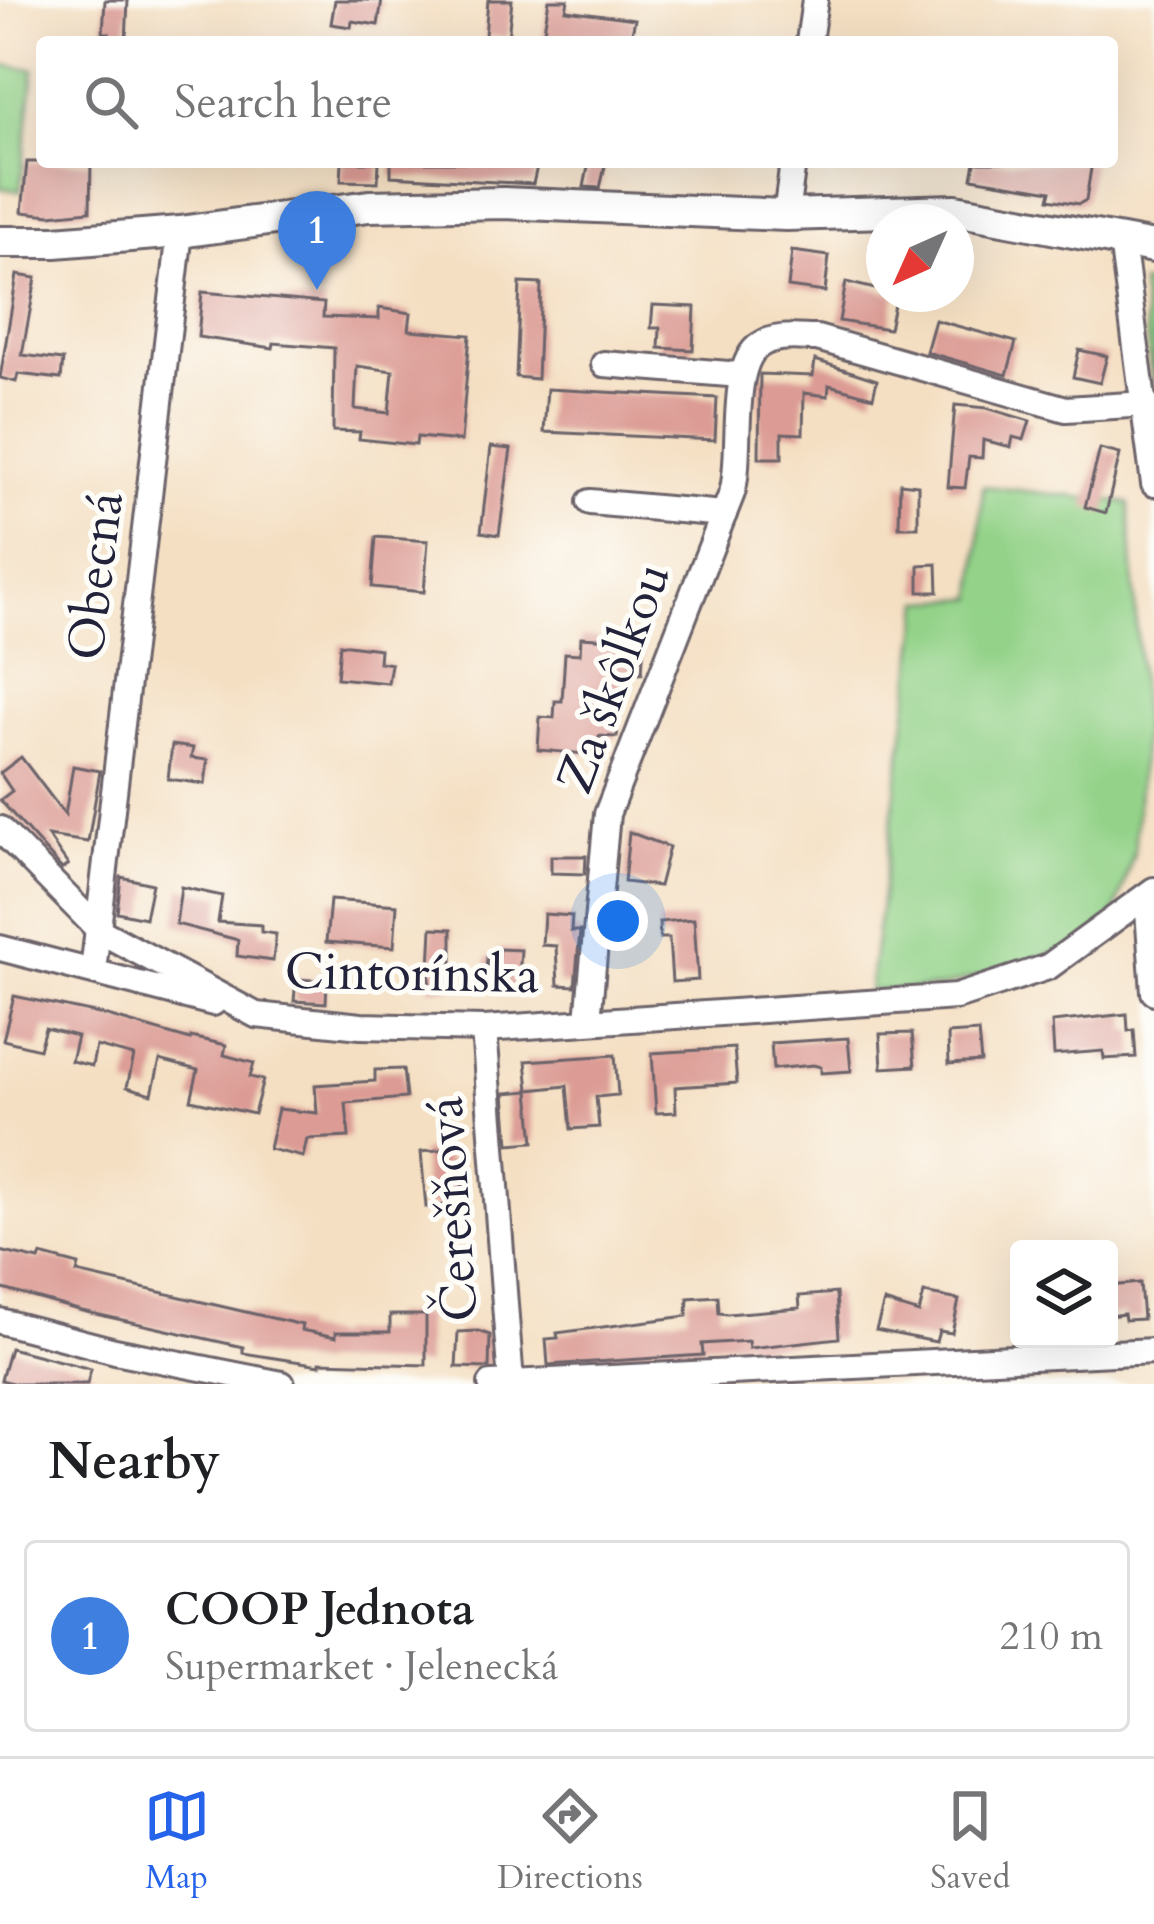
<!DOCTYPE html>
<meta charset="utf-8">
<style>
:root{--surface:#fff;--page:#f6f6f6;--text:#202124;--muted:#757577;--line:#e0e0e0;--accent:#2563eb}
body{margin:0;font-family:Cardo,serif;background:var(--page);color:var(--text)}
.controls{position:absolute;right:36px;bottom:36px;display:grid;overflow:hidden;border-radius:12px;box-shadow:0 12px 48px #0002}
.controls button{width:108px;height:108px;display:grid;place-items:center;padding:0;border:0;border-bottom:3px solid var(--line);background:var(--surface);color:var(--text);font:60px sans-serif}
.compass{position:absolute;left:866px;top:204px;width:108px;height:108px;border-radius:50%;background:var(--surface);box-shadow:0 12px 48px #0002;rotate:225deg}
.you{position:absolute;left:618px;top:921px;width:42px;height:42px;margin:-30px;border:9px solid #fff;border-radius:50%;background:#1a73e8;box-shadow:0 0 0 18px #1a73e833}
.badge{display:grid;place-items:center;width:78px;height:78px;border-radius:50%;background:var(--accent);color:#fff;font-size:39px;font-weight:700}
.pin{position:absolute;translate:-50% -99px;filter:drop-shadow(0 3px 6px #0008)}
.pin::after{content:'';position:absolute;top:63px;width:42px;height:36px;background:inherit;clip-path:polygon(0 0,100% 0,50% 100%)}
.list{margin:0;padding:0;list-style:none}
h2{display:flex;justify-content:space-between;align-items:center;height:156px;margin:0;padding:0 48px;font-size:51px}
h2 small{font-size:39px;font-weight:400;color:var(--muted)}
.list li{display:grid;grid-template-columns:78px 1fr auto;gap:36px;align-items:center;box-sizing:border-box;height:192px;margin:0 24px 24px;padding:0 24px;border:3px solid var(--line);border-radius:12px}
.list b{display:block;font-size:45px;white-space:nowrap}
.list p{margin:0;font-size:39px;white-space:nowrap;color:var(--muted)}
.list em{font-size:39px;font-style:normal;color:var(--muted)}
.icon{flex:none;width:66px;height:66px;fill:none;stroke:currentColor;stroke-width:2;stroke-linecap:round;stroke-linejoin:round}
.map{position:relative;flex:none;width:1154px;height:1384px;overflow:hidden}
.search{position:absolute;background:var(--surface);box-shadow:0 12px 48px #0002;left:36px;right:36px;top:36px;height:132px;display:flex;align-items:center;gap:30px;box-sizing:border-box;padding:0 42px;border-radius:12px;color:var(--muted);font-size:45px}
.sheet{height:372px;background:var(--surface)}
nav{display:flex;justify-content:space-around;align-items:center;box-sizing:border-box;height:168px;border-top:3px solid var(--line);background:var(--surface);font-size:33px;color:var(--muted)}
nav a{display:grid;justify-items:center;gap:6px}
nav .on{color:var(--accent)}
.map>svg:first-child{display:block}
.green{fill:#93d288;stroke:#5a7a62;stroke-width:3}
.building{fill:#dc9c95;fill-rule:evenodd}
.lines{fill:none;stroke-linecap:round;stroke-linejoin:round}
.minor-casing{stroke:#6c646a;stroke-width:30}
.tertiary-casing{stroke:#6c646a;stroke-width:36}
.minor{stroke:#fff;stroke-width:24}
.tertiary{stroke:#fff;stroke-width:30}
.labels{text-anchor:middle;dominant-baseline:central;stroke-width:10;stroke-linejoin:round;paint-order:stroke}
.street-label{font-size:51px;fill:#22223b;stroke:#fdfcf7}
</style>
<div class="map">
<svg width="1154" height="1384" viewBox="0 0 1154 1384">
<rect width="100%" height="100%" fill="#fdfcf7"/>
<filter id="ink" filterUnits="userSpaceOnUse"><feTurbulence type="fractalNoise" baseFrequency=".00833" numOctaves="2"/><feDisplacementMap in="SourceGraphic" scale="24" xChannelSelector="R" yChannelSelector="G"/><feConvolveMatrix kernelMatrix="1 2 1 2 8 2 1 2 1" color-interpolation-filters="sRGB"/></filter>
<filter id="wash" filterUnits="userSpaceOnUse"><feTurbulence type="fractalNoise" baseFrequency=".004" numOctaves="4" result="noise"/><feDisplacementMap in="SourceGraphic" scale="48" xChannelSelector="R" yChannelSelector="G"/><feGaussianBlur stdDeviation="2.7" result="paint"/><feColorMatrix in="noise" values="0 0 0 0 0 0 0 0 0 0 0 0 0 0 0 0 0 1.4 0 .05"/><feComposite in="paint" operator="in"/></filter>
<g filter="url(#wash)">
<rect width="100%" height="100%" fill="#f4dfc2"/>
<g class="green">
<polygon points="0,65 34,69 20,191 0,188"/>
<polygon points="1141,284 1154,286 1154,403"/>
<polygon points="983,486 1129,503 1143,736 1134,853 1114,915 1076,946 943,987 869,991 922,601 975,598"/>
</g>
<g id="blocks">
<g class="building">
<polygon points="105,0 128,0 126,42 108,42 109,33 103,33"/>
<polygon points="335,0 382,0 378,25 352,21 351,27 331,24"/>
<polygon points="488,0 512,0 508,38 485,36"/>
<polygon points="549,0 568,0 566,10 635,19 630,42 542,42"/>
<polygon points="27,162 91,162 90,211 50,215 22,212"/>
<polygon points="342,162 379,162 378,182 341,181"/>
<polygon points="391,162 538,162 533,184 391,176"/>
<polygon points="589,162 606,162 600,188 584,187"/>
<polygon points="975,162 1092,162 1086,200 1079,204 1049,199 1051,191 972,178"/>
<polygon points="792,251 829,256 825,292 788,287"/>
<polygon points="17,275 36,278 22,355 63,360 61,379 18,374 16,382 0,378"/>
<polygon points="846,282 896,294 889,329 839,321"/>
<polygon points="520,283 541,284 537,379 516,377"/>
<path d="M202 292 324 303 323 317 379 319V308L411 313 409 330 470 335 461 441 417 437 416 445 359 439 360 432 333 431 334 348 274 343 273 348 198 337ZM357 366 393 371 389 413 355 409Z"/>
<polygon points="653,305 695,307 693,350 659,348 660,328 651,328"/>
<polygon points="935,320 1016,342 1007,375 926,352"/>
<polygon points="1079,350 1107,356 1100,383 1073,377"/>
<polygon points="815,360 877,380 873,397 829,385 828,396 804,393 803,434 782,433 782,458 759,458 760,374 813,376"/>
<polygon points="547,389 717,398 715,440 544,432"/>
<polygon points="955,405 987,408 1030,421 1024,440 1013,437 1011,447 983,440 982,458 969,457 965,488 948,487"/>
<polygon points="491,447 511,449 499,535 481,532"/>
<polygon points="1100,449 1120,454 1106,513 1085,507"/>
<polygon points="900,483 918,485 918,527 899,527"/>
<polygon points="376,537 428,541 424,592 372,587"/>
<polygon points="937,564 938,592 919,592 919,565"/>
<polygon points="581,637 644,641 642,673 624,672 617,737 599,736 598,755 538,750 540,717 554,718 555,701 562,701 565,653 580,654"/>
<polygon points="340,644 380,649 379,662 391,664 388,683 337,678"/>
<polygon points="172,745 193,748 191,758 208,760 205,784 168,779"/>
<polygon points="21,757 65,815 73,766 100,771 88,842 48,836 68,865 62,869 0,800 12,791 0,773"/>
<polygon points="629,832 669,847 659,886 624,882"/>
<polygon points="551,856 586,856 585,874 551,873"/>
<polygon points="121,877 152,884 145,918 117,912"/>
<polygon points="181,887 222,896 218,922 261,925 261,932 276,934 273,961 237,956 238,940 176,924"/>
<polygon points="330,900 397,905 394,947 326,942"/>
<polygon points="544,914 572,916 571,931 580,931 575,986 558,985 556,946 542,945"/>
<polygon points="694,919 698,980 672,982 669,938 660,938 659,922"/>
<polygon points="432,928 452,929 452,988 429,988"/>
<polygon points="498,949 521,950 518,991 485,989 487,957 498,957"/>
<polygon points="296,979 327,981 326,1003 294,1001"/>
<polygon points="14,996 104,1015 190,1040 191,1037 226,1045 224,1055 254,1063 250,1077 263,1080 254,1114 191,1100 198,1070 160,1060 152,1094 127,1087 134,1056 96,1046 92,1066 71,1061 77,1036 45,1028 39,1049 3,1040"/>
<polygon points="1127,1014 1128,1031 1134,1030 1136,1057 1104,1059 1103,1051 1054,1055 1052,1022"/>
<polygon points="978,1032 981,1062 949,1064 948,1034"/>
<polygon points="912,1033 915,1066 882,1068 880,1034"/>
<polygon points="848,1038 851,1071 821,1073 821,1067 813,1065 773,1069 771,1043"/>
<polygon points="734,1048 737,1083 675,1087 676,1112 656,1113 652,1053"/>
<polygon points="615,1055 618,1095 596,1097 599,1127 571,1129 567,1086 529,1090 526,1061"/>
<polygon points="403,1069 406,1098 346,1103 349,1137 307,1139 303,1157 269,1149 278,1109 317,1113 315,1085 375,1081 375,1070"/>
<polygon points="529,1091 534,1142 509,1144 505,1093"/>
<polygon points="446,1149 447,1162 458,1161 465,1203 426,1207 421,1152"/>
<polygon points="0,1251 39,1260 41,1255 79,1265 77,1273 302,1325 301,1330 336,1337 336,1332 390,1332 390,1315 426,1315 426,1365 320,1362 320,1365 243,1353 243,1347 82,1311 0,1288"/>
<polygon points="1140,1283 1143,1319 1125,1320 1124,1314 1109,1316 1109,1286"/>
<polygon points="836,1293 839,1338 749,1348 748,1341 702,1344 703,1355 548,1365 546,1339 558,1338 557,1333 687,1316 688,1298 718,1296 719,1313 727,1314 800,1308 799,1296"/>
<polygon points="924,1293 959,1300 952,1333 939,1331 936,1342 876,1330 884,1302 919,1313"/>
<polygon points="478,1331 490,1335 489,1368 456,1367 458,1332"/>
<polygon points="10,1348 91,1369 87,1384 16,1384 1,1380"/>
</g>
</g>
</g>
<g filter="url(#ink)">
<use href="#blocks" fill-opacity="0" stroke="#6c646a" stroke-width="3"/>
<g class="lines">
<defs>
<g id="minor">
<polyline points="809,42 815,0"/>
<polyline points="786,215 793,162"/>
<polyline points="1122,241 1154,484"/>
<polyline points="604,364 741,375"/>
<polyline points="590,502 724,514"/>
<polyline points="0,829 100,931 256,1015 361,1026 484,1029 956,997 1048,967 1154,890"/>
<polyline points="1147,897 1154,992"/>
<polyline points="0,948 213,1003"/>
<polyline points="93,971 180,232"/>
<path d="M588 1020 607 814 732 493C743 457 728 365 760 345 776 334 799 338 817 338L1066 409 1146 404"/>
<polyline points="484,1029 511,1383"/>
<polyline points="0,1321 115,1351 282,1384"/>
<polyline points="491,1384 1154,1351"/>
</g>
<polyline id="tertiary" points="0,242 55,242 180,232 369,206 503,203 786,215 955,210 1154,247"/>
</defs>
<use href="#minor" class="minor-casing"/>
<use href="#tertiary" class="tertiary-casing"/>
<use href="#minor" class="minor"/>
<use href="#tertiary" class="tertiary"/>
</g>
</g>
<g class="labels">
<g class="street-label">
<text transform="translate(96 576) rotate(-83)">Obecná</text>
<text transform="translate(614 678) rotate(-70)">Za škôlkou</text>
<text transform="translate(412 974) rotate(1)">Cintorínska</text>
<text transform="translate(453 1209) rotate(-94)">Čerešňová</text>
</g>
</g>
</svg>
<div class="controls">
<button><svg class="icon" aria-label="layers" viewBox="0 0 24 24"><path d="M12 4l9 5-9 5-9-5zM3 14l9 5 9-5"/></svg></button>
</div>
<svg class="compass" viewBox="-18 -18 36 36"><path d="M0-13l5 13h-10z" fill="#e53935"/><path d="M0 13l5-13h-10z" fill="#757577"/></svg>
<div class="you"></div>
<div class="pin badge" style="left:317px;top:290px;background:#3f7fe0">1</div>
<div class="search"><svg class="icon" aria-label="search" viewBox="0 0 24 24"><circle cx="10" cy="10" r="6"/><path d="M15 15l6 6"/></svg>Search here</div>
</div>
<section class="sheet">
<h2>Nearby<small></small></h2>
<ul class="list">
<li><span class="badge" style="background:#3f7fe0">1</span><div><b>COOP Jednota</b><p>Supermarket · Jelenecká</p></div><em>210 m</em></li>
</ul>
</section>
<nav>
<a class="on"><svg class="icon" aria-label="map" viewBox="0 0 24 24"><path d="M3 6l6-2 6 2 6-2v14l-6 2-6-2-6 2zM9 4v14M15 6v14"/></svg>Map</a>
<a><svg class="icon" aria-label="directions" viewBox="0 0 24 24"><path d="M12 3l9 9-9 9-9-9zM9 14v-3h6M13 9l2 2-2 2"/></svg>Directions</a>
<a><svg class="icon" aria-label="saved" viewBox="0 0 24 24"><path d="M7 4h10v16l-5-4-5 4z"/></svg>Saved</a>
</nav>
